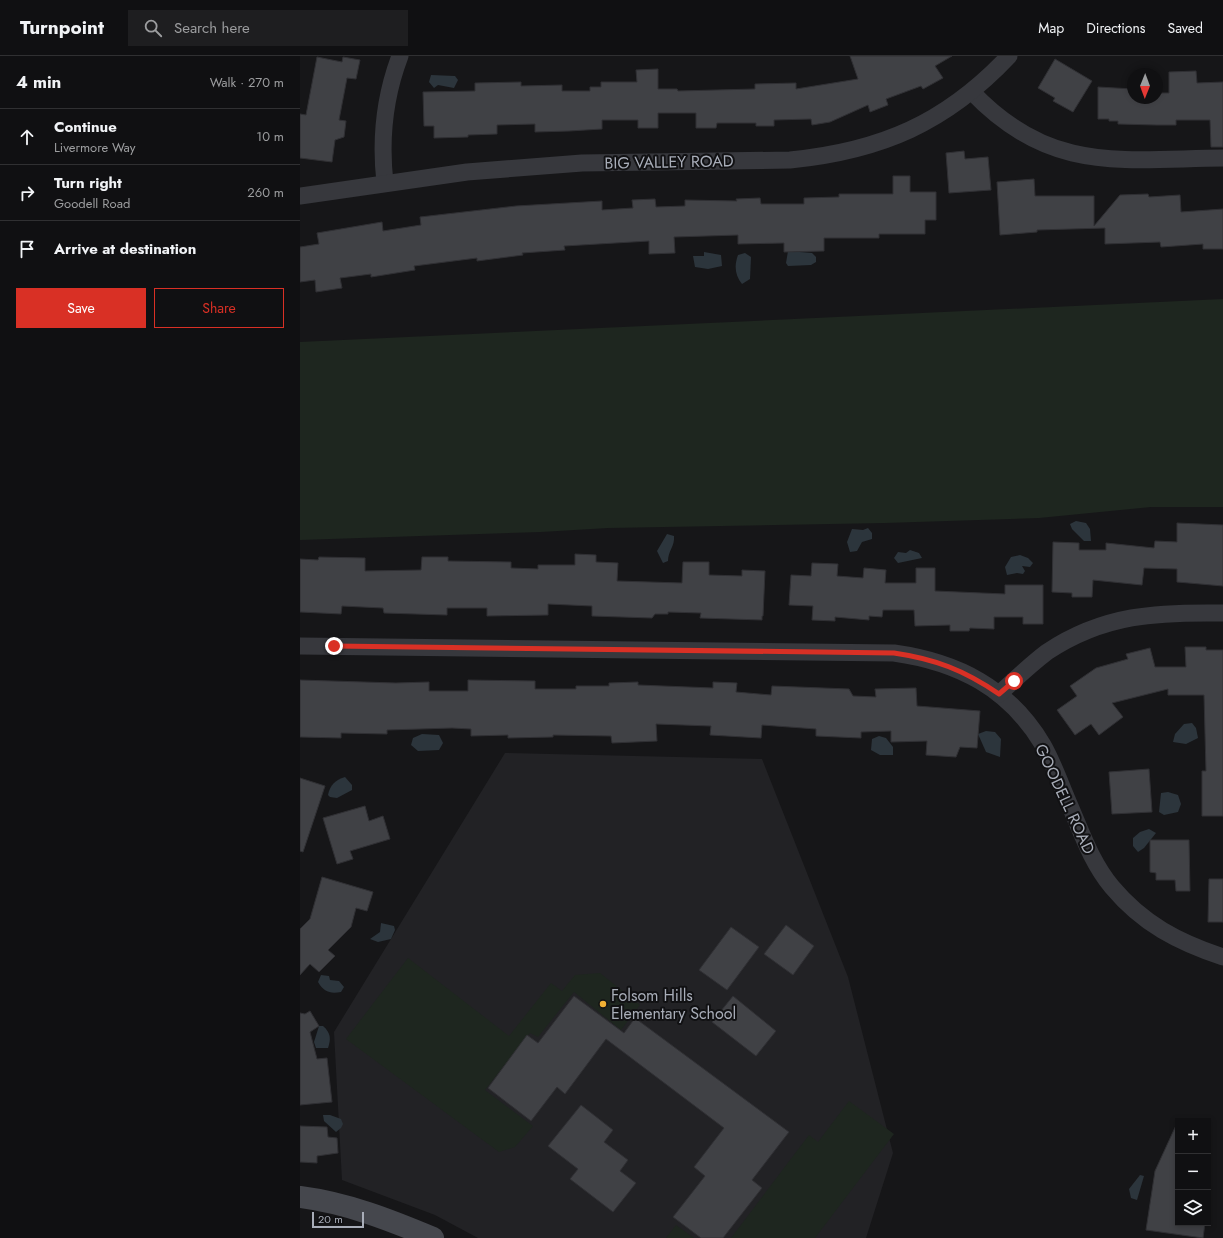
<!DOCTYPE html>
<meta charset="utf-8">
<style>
:root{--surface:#101012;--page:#1e1e20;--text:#f1f3f6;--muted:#9c9d9f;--line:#303032;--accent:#d93025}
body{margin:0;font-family:Jost,sans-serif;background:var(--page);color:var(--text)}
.controls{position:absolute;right:12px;bottom:12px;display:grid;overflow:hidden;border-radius:0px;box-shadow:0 2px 6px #0003}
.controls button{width:36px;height:36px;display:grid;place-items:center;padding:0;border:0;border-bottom:1px solid var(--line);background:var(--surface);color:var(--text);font:20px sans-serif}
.compass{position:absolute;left:827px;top:12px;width:36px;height:36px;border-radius:50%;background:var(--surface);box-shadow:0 2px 6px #0003;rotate:181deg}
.scale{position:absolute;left:12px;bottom:10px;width:52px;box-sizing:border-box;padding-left:4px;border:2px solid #a8adb8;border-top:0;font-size:11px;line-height:14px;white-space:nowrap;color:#a8adb8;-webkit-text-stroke:3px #111113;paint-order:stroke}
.stop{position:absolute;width:12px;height:12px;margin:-9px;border:3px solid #d93025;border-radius:50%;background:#fff}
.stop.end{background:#d93025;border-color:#fff;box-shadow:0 1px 4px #0008}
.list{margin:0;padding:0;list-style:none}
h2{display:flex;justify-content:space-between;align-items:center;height:52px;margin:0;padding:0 16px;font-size:17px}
h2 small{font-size:13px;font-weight:400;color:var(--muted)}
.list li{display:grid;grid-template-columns:26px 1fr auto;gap:12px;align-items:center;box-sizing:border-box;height:56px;padding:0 16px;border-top:1px solid var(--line)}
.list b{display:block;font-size:15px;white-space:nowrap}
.list p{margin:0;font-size:13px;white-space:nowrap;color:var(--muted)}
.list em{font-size:13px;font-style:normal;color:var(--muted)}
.actions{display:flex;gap:8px;padding:12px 16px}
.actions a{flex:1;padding:9px 0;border:1px solid var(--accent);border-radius:0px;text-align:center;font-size:14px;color:var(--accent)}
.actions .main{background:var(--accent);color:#fff}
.icon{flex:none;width:22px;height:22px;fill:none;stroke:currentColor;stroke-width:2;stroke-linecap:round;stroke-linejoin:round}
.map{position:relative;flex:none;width:923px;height:1182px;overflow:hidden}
header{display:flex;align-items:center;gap:24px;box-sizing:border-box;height:56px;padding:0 20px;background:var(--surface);border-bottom:1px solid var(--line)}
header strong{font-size:19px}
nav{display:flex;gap:22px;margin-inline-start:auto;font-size:14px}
.search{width:280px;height:36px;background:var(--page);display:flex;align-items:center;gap:10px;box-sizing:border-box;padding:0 14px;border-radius:0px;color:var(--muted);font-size:15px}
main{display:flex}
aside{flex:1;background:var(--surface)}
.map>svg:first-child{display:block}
.built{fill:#222225}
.green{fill:#1e261f}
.water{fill:#2c353c}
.building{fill:#404145;stroke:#303034}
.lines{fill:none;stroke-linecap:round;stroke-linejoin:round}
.street{stroke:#37383d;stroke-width:17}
.secondary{stroke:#45474d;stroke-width:22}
.route{stroke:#d93025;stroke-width:5}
.poi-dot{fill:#f2b134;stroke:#111113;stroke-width:1.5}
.labels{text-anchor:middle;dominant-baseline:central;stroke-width:4;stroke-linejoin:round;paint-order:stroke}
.street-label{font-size:16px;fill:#a8adb8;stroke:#111113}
.poi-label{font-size:16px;fill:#a8adb8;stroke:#111113;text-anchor:start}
</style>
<header>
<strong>Turnpoint</strong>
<div class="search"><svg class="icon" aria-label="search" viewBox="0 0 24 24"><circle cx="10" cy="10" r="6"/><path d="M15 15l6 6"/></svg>Search here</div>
<nav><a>Map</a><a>Directions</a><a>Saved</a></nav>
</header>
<main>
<aside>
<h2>4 min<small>Walk · 270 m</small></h2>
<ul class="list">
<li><svg class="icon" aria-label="ahead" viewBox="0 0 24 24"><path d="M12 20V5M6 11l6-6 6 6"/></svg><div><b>Continue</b><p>Livermore Way</p></div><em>10 m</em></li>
<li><svg class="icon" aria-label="right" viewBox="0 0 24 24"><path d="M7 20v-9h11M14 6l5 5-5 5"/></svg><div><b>Turn right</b><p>Goodell Road</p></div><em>260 m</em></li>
<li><svg class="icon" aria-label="arrive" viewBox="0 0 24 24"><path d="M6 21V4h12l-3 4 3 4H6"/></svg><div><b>Arrive at destination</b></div></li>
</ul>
<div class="actions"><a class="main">Save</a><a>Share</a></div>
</aside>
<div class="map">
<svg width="923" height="1182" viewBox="0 0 923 1182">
<rect width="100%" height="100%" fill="#161618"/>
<polygon class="built" points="205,697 462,703 548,921 593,1097 566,1182 178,1182 135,1159 42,1124 34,976"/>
<g class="green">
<polygon points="923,243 923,451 851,451 739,462 585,467 308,472 241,476 0,484 0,286"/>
<polygon points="108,902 209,980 251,927 262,935 275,919 300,917 340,949 321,974 274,936 238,981 230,977 185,1034 233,1070 215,1091 199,1096 46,983"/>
<polygon points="549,1045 594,1078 515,1182 431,1182 509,1079 518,1086"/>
<polygon points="376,1169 394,1182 366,1182"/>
</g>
<g class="water">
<polygon points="131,19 155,20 158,24 154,32 138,29 134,32 129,26"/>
<polygon points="488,195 512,197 516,201 516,206 511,209 488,210 486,207"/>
<polygon points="404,196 421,199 422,210 408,213 395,211 393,200 404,200"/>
<path d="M445 197 451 201 450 223 442 228C435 219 434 210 438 199Z"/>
<polygon points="776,465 786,467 790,473 791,485 784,485 772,473 770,468"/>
<polygon points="568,472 572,477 572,483 562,486 557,495 550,496 547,486 552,473 563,474"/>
<path d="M367 478 374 480C375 490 368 495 368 505L363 507 357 495Z"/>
<polygon points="610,494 619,497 622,502 598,507 594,502 598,496 606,497"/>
<polygon points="720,499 728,502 733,507 730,511 722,510 725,515 723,518 717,517 707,519 705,511 711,501"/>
<polygon points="892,667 896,672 898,682 886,688 873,686 875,678 884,668"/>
<polygon points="686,675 695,676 701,683 700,701 686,696 678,678"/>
<polygon points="122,678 139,679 143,687 139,694 118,695 111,689 113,682"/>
<polygon points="579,680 586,682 593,691 593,699 580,699 571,694 572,683"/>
<path d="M45 721 52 729V734L37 742 30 741 28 739C30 729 35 724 45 721Z"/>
<polygon points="868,736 878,739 881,748 878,756 864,759 859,756 861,737"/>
<polygon points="849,773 856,777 844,792 838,796 833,790 833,782 840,776"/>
<polygon points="81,867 94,870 95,874 91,883 78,886 70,883 80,876"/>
<path d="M21 919 29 920 30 924 39 925 44 931 41 936C30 938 24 936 18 926Z"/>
<path d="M19 970H23C31 977 31 983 28 992H16L14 986Z"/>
<polygon points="23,1059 30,1059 41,1063 43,1068 41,1072 36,1076 24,1065"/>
<polygon points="840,1119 844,1120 837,1144 831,1142 829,1133"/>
</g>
<g class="building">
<polygon points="550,0 652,0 635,10 643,22 623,33 621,30 586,43 588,49 570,56 568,49 530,66 512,69 511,63 474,64 474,70 456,70 456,67 417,67 416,72 396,72 396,57 358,57 358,72 338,72 338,64 302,64 302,73 269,75 235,76 235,68 197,69 197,78 168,79 168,81 134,82 134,70 124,70 123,36 175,35 175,27 221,26 221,30 262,29 262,35 290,35 290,31 301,31 301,26 337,26 336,14 358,13 358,33 377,33 378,35 455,33 455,28 496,27 496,33 558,23"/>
<polygon points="17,1 42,6 43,1 60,4 56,23 47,22 39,64 46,65 44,81 35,84 32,106 0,102 0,58 6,59"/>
<polygon points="755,3 792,25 773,56 753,45 755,42 738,32"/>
<polygon points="896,15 897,27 923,26 923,91 911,91 910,64 876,64 876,69 856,69 818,68 818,65 809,65 809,63 798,63 798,31 833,33 833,42 857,42 857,37 869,37 869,16"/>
<polygon points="664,95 665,103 688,101 691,134 649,137 646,97"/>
<polygon points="593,120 610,120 610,136 636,136 636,164 625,164 625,178 579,178 579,182 524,182 524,195 484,196 484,187 438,188 438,179 374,181 375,197 349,198 349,185 264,190 265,194 222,197 223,199 177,205 177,202 114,210 115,214 71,221 71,218 40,222 42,232 16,236 15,224 0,226 0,191 19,188 17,177 82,166 83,175 121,169 120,161 216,150 302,145 302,154 333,152 332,144 355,143 356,151 385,150 385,144 437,145 436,143 460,142 461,148 504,148 504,142 539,141 539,138 593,138"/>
<polygon points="734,123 735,140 794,140 794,170 820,139 848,138 849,141 880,139 881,156 923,153 923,193 903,193 903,188 861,191 860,186 805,188 805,172 737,174 737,176 700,179 697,126"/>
<polygon points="877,467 923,469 923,530 877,526 877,513 844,512 842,529 793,524 792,541 772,541 772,537 752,536 753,486 779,487 779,494 806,494 806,487 854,492 855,485 877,486"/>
<polygon points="275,498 296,499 296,506 318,507 317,525 382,527 383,506 409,506 409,519 442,520 442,514 465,515 463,560 462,560 462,564 400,562 401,557 368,556 368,558 355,558 352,562 292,560 292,550 248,548 248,559 187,560 187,552 147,552 147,559 84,557 83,552 42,550 41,558 0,556 0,503 18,504 19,501 65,502 65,515 121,514 122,501 148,501 148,505 211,506 211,512 238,513 238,509 275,509"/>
<polygon points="512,507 538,508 537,520 563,522 564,512 586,514 585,527 616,527 616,512 635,512 635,535 705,538 705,529 743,529 743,568 723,568 723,561 694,561 694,573 670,572 669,575 650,575 650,569 615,570 614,554 583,554 582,561 569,560 569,564 535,561 535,565 512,564 513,550 489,549 491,519 511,520"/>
<polygon points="885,591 906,591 906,594 923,594 923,760 902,760 902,715 906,715 904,639 868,639 868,633 812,647 823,661 799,679 791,668 775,679 757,654 777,640 770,630 796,612 828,603 826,598 850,592 855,611 886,611"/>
<polygon points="0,624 96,627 129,626 129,635 168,635 168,624 235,625 235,633 276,633 276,630 309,630 309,627 338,626 338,629 413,632 413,626 437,627 436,636 471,639 472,630 549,633 553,640 576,641 575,633 616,632 617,650 680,655 677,692 660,691 656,701 626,699 627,685 591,686 591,675 561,676 561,682 516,680 516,673 462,669 461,682 410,679 411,670 356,668 357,685 312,687 311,680 253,679 253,681 208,682 208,679 171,680 171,673 152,672 87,674 87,678 41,677 41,682 0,681"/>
<polygon points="849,713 852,756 812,758 809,716"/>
<polygon points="0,722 25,730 3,796 0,795"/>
<polygon points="65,750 69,765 83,760 90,783 50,795 53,803 37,808 23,762"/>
<polygon points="850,784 889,784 890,835 876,835 875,824 856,824 856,817 850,816"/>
<polygon points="22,821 73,836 67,855 56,852 51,871 28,894 35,900 19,916 10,908 0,919 0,873 10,863"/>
<polygon points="909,823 923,823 923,866 908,866"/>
<polygon points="486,869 514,890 493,919 464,898"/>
<polygon points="431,871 459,891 427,934 399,914"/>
<polygon points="274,940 324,977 335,962 489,1076 452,1124 462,1132 423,1182 401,1182 373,1161 405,1120 394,1111 424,1072 306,983 265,1038 257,1031 231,1065 188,1032 227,979 238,987"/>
<polygon points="433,940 476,975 456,1000 412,966"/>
<polygon points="10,955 19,970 10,976 17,1003 27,1002 32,1046 0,1049 0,957 5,958"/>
<polygon points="281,1049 313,1074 304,1086 328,1104 320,1115 336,1127 313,1156 270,1123 278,1113 248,1090"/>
<polygon points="878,1065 878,1167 905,1167 903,1182 846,1174 855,1115"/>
<polygon points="0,1070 27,1071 28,1081 37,1082 38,1097 17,1100 17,1107 0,1106"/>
</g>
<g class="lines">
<g class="street">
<path d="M672 36C750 118 820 103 923 102"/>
<path d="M85 127C80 83 84 42 100 0"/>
<path d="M0 140 167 116 282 107 490 104C581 95 646 67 709 0"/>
<path d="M0 590 594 597C658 606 709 632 743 689 754 708 761 730 770 750 782 778 792 807 812 831 843 868 878 886 923 901"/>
<path d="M699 638C714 624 730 609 747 596 804 558 857 556 923 557"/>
</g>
<path class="secondary" d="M0 1141C47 1147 90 1164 133 1182"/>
</g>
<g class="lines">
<path class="route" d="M34 590 594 597C635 603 664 614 699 638L714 625"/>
</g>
<circle class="poi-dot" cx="303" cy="948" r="4"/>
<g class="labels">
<g class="street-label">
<text transform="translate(369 106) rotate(-1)">BIG VALLEY ROAD</text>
<text transform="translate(765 743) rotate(65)">GOODELL ROAD</text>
</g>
<g class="poi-label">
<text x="311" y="939">Folsom Hills<tspan x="311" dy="18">Elementary School</tspan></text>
</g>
</g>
</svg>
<div class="controls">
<button>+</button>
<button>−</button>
<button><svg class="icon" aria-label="layers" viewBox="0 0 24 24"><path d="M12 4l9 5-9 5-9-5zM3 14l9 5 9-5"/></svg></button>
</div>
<svg class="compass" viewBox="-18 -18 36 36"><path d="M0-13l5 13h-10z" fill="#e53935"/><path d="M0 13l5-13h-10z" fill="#9c9d9f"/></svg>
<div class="scale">20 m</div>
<div class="stop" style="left:714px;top:625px"></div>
<div class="stop end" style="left:34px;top:590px"></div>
</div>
</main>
